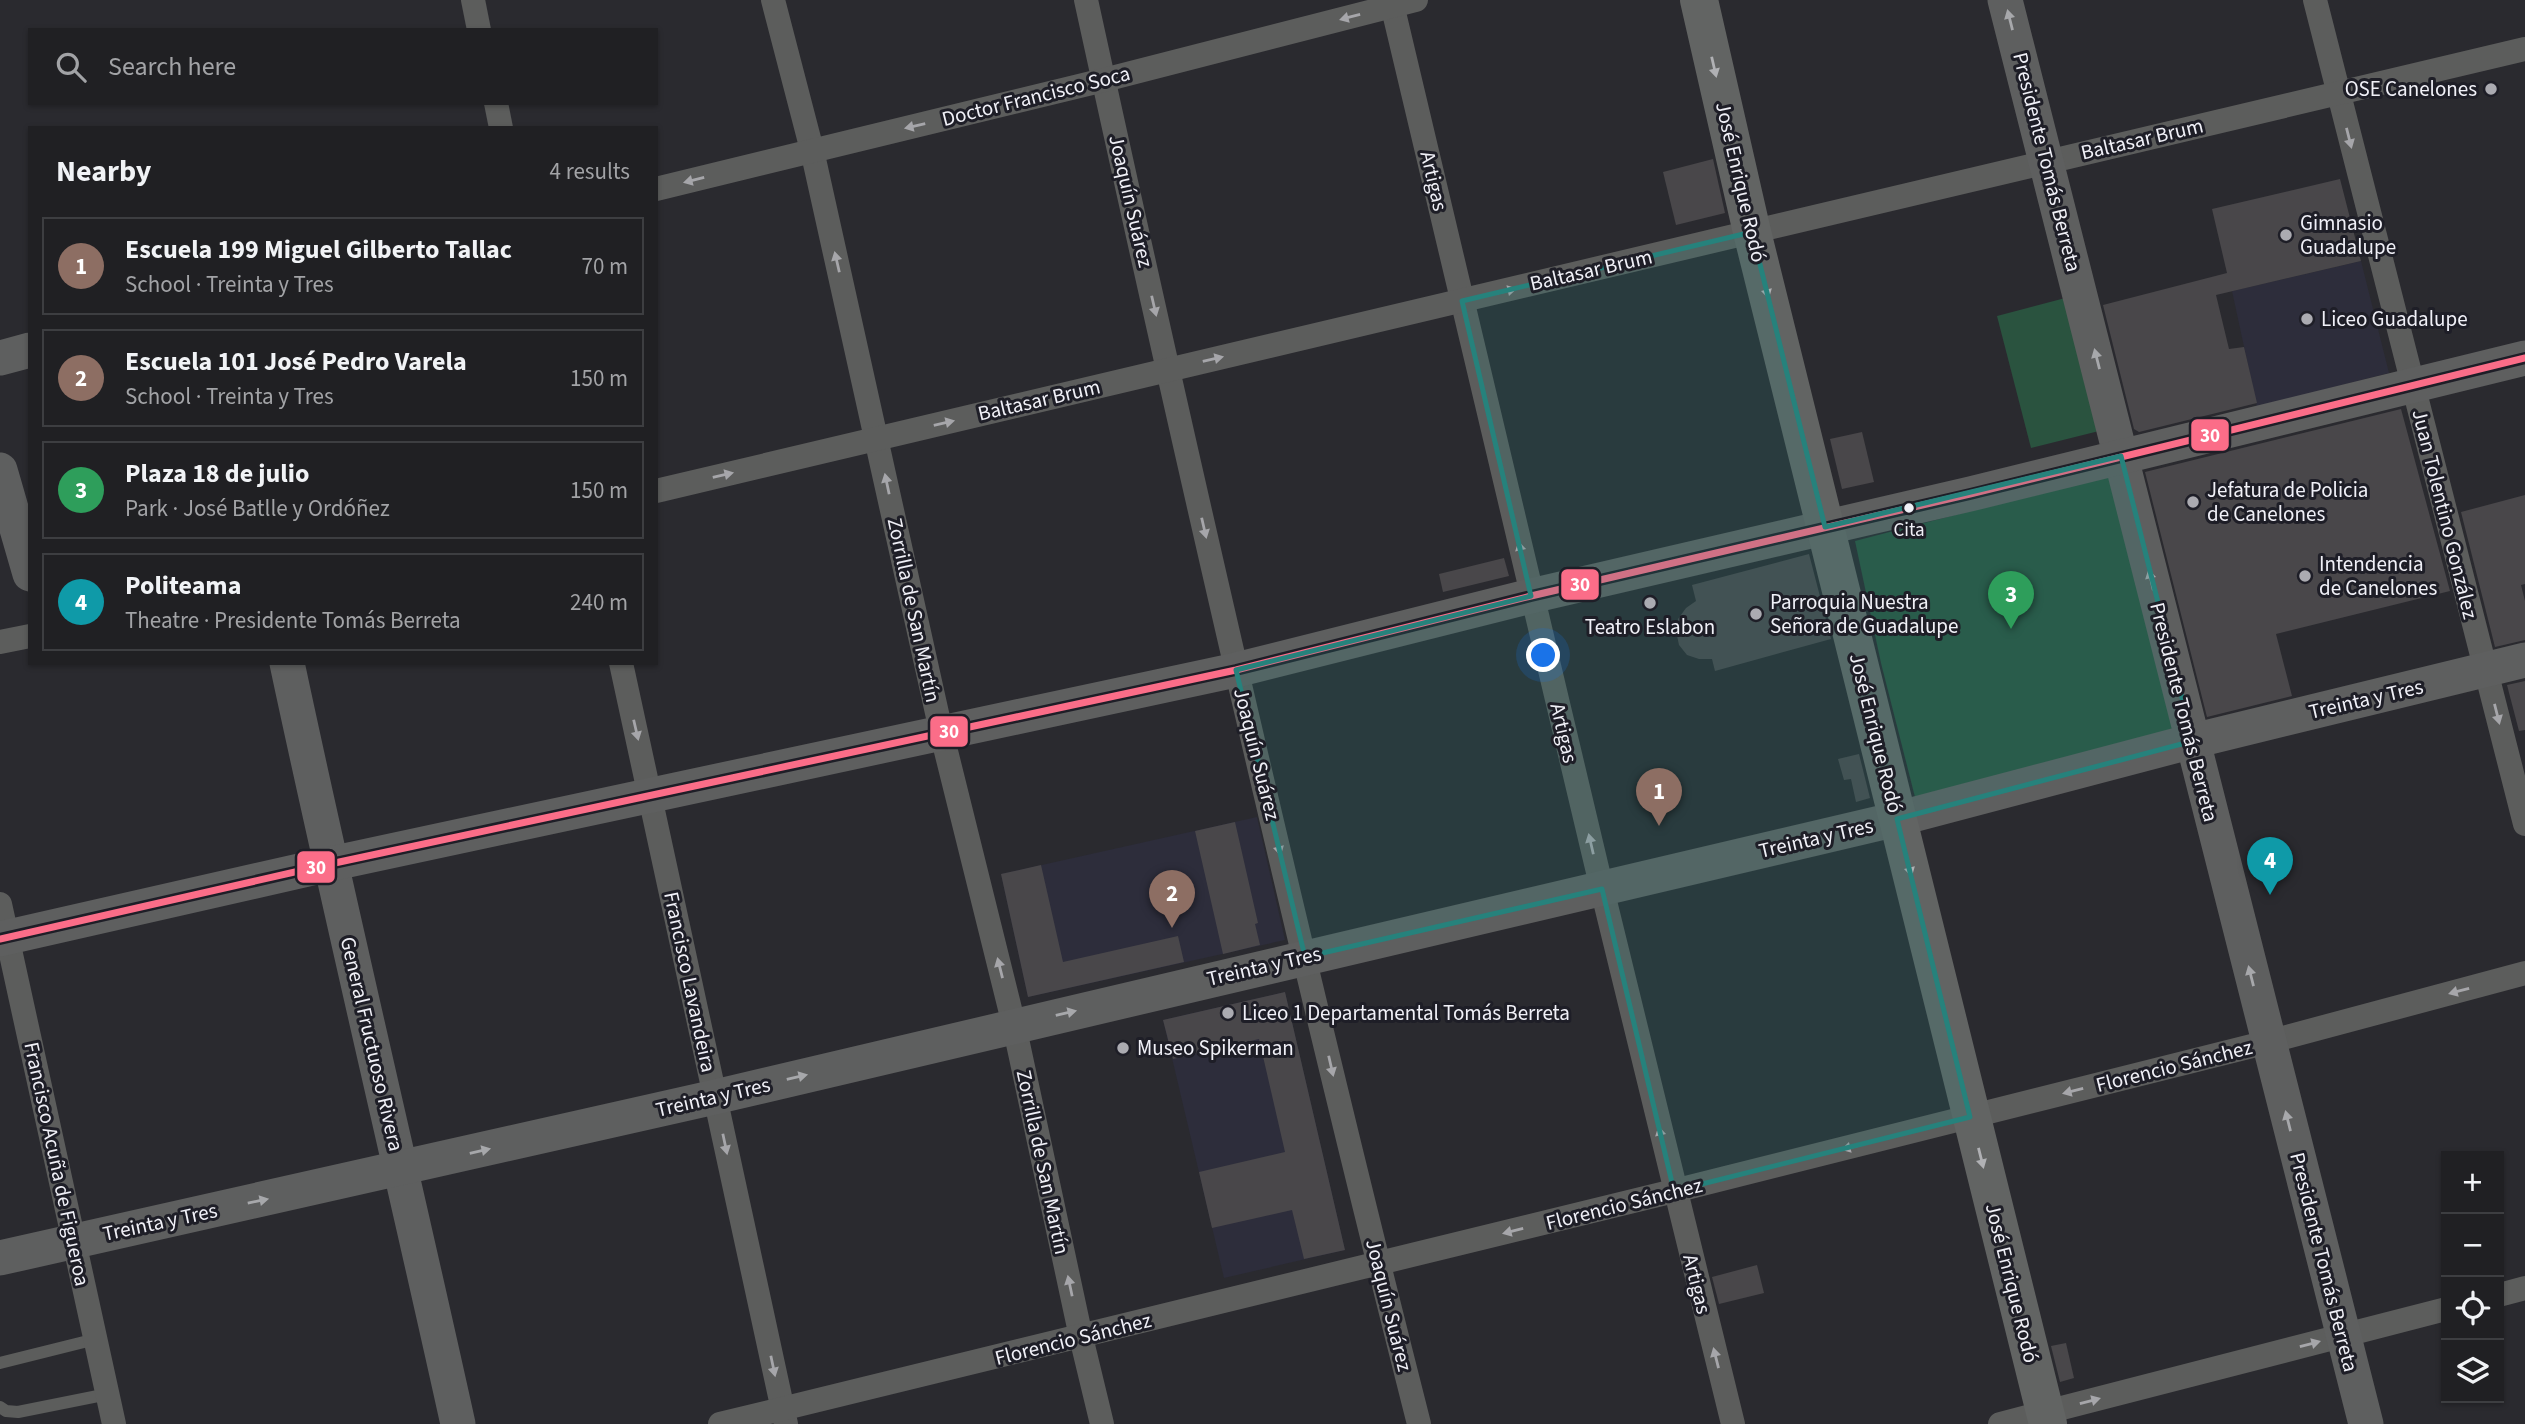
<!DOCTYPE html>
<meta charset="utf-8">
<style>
:root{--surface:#202023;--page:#28282b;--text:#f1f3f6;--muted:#a2a3a6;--line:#3d3e41;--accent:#0b8043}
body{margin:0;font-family:"Source Sans 3",sans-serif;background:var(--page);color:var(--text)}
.controls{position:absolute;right:21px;bottom:21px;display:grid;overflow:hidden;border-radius:0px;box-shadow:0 2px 5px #0004}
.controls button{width:63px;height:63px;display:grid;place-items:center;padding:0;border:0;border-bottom:2px solid var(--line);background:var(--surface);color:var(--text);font:35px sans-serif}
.you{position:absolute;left:1544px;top:656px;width:24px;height:24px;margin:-18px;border:5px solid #fff;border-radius:50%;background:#1a73e8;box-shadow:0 0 0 10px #1a73e833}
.badge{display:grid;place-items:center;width:46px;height:46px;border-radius:50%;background:var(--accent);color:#fff;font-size:23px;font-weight:700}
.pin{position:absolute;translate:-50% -58px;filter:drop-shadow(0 2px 4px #0008)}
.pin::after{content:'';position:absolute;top:37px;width:24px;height:21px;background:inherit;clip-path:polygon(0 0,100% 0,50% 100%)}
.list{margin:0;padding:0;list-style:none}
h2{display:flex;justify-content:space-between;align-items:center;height:91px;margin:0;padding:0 28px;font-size:30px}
h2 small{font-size:23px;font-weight:400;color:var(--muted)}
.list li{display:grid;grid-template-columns:46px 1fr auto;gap:21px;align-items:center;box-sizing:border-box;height:98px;margin:0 14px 14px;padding:0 14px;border:2px solid var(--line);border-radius:0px}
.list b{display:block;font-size:26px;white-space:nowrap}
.list p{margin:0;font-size:23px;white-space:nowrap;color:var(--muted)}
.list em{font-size:23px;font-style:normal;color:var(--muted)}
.icon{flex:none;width:38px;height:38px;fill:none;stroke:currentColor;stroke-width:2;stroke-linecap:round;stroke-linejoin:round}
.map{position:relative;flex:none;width:2525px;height:1424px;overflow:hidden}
.search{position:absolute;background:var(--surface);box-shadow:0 2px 5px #0004;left:28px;top:28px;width:630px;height:77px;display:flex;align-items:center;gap:18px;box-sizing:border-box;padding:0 24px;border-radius:0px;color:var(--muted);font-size:26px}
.panel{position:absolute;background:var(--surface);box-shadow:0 2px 5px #0004;left:28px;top:126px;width:630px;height:539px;border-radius:0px}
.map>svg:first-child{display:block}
.built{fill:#2d2d3b}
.green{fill:#2a533f}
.building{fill:#49474a}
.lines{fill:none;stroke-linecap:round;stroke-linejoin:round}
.lane{stroke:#5c5d5c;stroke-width:12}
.street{stroke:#5c5d5c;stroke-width:24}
.secondary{stroke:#5e5f5f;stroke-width:35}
.highway{stroke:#626463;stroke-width:38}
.bus-1-casing{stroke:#1e1e27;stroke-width:12}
.bus-1{stroke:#fb6d88;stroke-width:7}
.oneway{fill:#a6a6aa}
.oneway2{fill:#a7a8ab}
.oneway3{fill:#b0b1b4}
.marked{fill:#26827c;fill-opacity:0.2;stroke:#26827c;stroke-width:5;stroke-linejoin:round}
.poi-dot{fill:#ababb1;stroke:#1e1e27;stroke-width:2.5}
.bus-dot{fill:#f0f0f7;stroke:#1e1e27;stroke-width:2.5}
.labels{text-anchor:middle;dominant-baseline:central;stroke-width:6;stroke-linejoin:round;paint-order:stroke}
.bus-label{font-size:19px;fill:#f0f0f7;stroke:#1e1e27}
.poi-label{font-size:21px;fill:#f0f0f7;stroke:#1e1e27;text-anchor:start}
.street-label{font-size:21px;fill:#f0f0f7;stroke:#1e1e27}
.line-badge{stroke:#1e1e27;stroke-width:2.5}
.badge-label{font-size:19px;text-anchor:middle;font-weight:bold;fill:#fff}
</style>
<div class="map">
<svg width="2525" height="1424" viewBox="0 0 2525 1424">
<rect width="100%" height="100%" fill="#2a2a2f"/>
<g class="built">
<polygon points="2361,261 2389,373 2257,407 2232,291"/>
<polygon points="1257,817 1285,940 1028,997 1001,874"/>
<polygon points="1285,992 1345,1250 1224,1278 1163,1020"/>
</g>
<g class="green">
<polygon points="2069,297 2103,430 2031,448 1997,316"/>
<polygon points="2109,475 2176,732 1916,801 1881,663 1855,541"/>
</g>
<g class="building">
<polygon points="1713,159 1725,213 1676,225 1663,172"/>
<polygon points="2340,179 2361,261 2216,295 2229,349 2244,347 2257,403 2139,432 2134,429 2103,305 2227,273 2212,209"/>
<polygon points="2401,409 2450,591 2276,634 2292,696 2207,717 2145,472"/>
<polygon points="1862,432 1874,482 1842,489 1830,439"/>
<polygon points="2525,495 2525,584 2521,585 2525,601 2525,640 2495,647 2461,512"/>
<polygon points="1809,554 1831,639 1715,671 1712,659 1699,659 1687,655 1679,645 1676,631 1678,619 1686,608 1696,601 1692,585"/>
<polygon points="1504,558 1509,576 1443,592 1439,574"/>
<polygon points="2525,681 2525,730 2519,731 2507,685"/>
<polygon points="1859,754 1870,798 1856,802 1851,779 1844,780 1838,759"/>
<polygon points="1235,822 1258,923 1255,924 1260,945 1223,954 1195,831"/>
<polygon points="1041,865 1063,962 1178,936 1184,962 1028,997 1001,874"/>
<polygon points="1285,992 1345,1250 1304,1259 1292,1210 1212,1228 1199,1172 1285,1152 1259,1039 1173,1059 1163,1020"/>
<polygon points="1757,1265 1764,1293 1719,1304 1712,1277"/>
<polygon points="2066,1343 2074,1378 2060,1382 2051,1346"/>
</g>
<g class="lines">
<g class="lane">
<polyline points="0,1363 96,1339"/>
<polyline points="0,1407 6,1411 18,1412 108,1394"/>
</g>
<g class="street">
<polyline points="473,0 479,30"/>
<polyline points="773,0 812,150 941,731 1014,1025 1081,1337 1102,1424"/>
<path d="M1086 0C1190 476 1299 952 1419 1424"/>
<polyline points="1391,0 1602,889 1733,1424"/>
<polyline points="2315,0 2525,824"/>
<polyline points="496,103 501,128"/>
<polyline points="656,189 1104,80 1416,0"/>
<polyline points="656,491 2525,49"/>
<polyline points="0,642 30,636"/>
<polyline points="621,663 786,1424"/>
<polyline points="0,904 114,1424"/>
<polyline points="2499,1295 2525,1288"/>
<polyline points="720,1424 1674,1191 2268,1042 2525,973"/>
<polyline points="2000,1424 2446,1309"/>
</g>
<g class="secondary">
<polyline points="2005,0 2366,1424"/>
<polyline points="0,358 30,350"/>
<polyline points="0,470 30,574"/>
<path d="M287 663C341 917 402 1170 458 1424"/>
<polyline points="0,939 330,864 1236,670 1531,596 1970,494 2525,358"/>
<polyline points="0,1258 715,1097 1897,819 2193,741 2525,660"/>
</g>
<polyline class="highway" points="1699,0 1752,232 2048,1424"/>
<defs>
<polyline id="bus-1" points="0,939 330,864 1236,670 1531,596 1970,494 2525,358"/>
</defs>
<use href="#bus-1" class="bus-1-casing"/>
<use href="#bus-1" class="bus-1"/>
</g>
<defs><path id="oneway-solid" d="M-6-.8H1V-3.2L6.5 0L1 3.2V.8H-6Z" transform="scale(1.75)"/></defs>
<g class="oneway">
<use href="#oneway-solid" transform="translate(1350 17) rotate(165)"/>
<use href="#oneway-solid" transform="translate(915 126) rotate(167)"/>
<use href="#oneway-solid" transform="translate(2349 138) rotate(76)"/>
<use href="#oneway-solid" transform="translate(694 180) rotate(166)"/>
<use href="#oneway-solid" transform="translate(837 262) rotate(-103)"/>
<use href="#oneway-solid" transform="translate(1506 291) rotate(-13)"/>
<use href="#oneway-solid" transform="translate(1154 306) rotate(77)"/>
<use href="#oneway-solid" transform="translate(1213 359) rotate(-13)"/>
<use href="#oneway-solid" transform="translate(944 423) rotate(-13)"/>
<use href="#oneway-solid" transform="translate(723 475) rotate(-13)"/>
<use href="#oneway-solid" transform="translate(887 484) rotate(-102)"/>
<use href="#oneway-solid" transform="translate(1204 528) rotate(77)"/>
<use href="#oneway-solid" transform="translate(1521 552) rotate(-103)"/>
<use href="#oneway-solid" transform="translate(2497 714) rotate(76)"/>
<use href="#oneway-solid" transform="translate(636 730) rotate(77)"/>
<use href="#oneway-solid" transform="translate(1591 844) rotate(-103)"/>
<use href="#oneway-solid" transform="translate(1278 845) rotate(76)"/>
<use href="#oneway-solid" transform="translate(1000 968) rotate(-104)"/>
<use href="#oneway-solid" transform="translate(2459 991) rotate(165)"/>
<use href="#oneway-solid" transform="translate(1331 1066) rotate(77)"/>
<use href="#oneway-solid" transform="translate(2073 1091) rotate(166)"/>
<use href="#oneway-solid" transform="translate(1661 1137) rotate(-103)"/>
<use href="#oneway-solid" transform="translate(725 1144) rotate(78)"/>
<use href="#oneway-solid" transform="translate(1852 1147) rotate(166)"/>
<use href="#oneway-solid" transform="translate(1513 1231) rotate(166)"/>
<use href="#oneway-solid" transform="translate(1070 1286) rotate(-102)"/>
<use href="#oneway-solid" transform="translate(2310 1344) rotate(-15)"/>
<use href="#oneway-solid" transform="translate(1716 1358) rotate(-104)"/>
<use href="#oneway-solid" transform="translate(773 1366) rotate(78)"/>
<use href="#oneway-solid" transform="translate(2090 1401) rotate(-15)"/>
</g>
<g class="oneway2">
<use href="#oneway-solid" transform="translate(2010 20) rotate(-104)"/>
<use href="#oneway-solid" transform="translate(2097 359) rotate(-104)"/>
<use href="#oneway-solid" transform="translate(2151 580) rotate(-103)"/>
<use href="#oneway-solid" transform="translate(2251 976) rotate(-104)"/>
<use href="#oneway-solid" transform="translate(1066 1013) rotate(-13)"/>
<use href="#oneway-solid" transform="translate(797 1077) rotate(-13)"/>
<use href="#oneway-solid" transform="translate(2288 1121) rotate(-104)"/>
<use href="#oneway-solid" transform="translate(480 1151) rotate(-13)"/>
<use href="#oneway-solid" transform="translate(258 1201) rotate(-12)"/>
</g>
<g class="oneway3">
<use href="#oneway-solid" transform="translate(1714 67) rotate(77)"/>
<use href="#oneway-solid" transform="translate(1766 288) rotate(76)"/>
<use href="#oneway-solid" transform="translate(1909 866) rotate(76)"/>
<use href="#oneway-solid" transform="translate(1981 1158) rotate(76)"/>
</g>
<path class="marked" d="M1752 232 1825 527 2121 456 2193 741 1897 819 1970 1117 1674 1191 1602 889 1305 957 1236 670 1531 596 1462 301Z"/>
<g class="poi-dot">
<circle cx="2491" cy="89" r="7"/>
<circle cx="2286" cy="235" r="7"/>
<circle cx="2307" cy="319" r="7"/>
<circle cx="2193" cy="502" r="7"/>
<circle cx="2305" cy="576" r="7"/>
<circle cx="1650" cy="603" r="7"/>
<circle cx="1756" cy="614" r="7"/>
<circle cx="1228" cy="1013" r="7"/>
<circle cx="1123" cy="1048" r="7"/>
</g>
<circle class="bus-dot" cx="1909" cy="508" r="6"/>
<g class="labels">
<g class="bus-label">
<text x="1909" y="530">Cita</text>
</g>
<g class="poi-label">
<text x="2477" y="89" text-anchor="end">OSE Canelones</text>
<text x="2300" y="223">Gimnasio<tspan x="2300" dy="24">Guadalupe</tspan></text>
<text x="2321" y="319">Liceo Guadalupe</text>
<text x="2207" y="490">Jefatura de Policia<tspan x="2207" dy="24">de Canelones</tspan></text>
<text x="2319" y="564">Intendencia<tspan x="2319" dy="24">de Canelones</tspan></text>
<text x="1770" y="602">Parroquia Nuestra<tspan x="1770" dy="24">Señora de Guadalupe</tspan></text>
<text x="1650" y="627" text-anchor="middle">Teatro Eslabon</text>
<text x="1242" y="1013">Liceo 1 Departamental Tomás Berreta</text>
<text x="1137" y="1048">Museo Spikerman</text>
</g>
<g class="street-label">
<text transform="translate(1036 96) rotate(-14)">Doctor Francisco Soca</text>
<text transform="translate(2142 139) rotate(-13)">Baltasar Brum</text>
<text transform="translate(2047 162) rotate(76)">Presidente Tomás Berreta</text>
<text transform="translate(1434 181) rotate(77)">Artigas</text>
<text transform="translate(1741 182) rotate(77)">José Enrique Rodó</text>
<text transform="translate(1131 201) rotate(77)">Joaquín Suárez</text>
<text transform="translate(1591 270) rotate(-13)">Baltasar Brum</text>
<text transform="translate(1039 400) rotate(-13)">Baltasar Brum</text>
<text transform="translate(2445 514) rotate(76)">Juan Tolentino González</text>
<text transform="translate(914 610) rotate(78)">Zorrilla de San Martín</text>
<text transform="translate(2366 699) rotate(-13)">Treinta y Tres</text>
<text transform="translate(2184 712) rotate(76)">Presidente Tomás Berreta</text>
<text transform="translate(1564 733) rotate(77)">Artigas</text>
<text transform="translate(1876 733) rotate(76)">José Enrique Rodó</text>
<text transform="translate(1257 754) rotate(76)">Joaquín Suárez</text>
<text transform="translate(1816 838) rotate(-13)">Treinta y Tres</text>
<text transform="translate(1264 966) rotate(-13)">Treinta y Tres</text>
<text transform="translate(690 982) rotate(78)">Francisco Lavandeira</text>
<text transform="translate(372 1044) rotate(77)">General Fructuoso Rivera</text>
<text transform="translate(2174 1066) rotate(-14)">Florencio Sánchez</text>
<text transform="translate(713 1097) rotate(-13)">Treinta y Tres</text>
<text transform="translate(1043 1162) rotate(78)">Zorrilla de San Martín</text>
<text transform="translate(57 1164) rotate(78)">Francisco Acuña de Figueroa</text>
<text transform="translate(1624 1204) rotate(-14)">Florencio Sánchez</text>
<text transform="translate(160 1222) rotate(-12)">Treinta y Tres</text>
<text transform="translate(2324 1262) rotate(76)">Presidente Tomás Berreta</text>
<text transform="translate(2012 1283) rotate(76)">José Enrique Rodó</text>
<text transform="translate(1697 1284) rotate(76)">Artigas</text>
<text transform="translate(1389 1305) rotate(76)">Joaquín Suárez</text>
<text transform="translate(1073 1339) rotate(-14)">Florencio Sánchez</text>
</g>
</g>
<g class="line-badge">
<rect x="2190" y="418" width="40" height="34" rx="7" fill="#fb6d88"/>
<rect x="1560" y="568" width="40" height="33" rx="7" fill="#fb6d88"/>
<rect x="929" y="715" width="40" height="33" rx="7" fill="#fb6d88"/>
<rect x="296" y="850" width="40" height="34" rx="7" fill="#fb6d88"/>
</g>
<g class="badge-label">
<text x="2210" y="442">30</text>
<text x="1580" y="591">30</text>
<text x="949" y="738">30</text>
<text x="316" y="874">30</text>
</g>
</svg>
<div class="controls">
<button>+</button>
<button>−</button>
<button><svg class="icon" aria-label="locate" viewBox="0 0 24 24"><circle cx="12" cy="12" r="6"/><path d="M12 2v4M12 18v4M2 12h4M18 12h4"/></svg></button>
<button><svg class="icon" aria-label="layers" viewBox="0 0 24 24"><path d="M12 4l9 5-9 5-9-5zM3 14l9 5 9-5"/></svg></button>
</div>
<div class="you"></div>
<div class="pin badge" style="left:1659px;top:826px;background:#8d6e63">1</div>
<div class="pin badge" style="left:1172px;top:928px;background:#8d6e63">2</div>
<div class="pin badge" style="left:2011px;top:629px;background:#2e9e5b">3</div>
<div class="pin badge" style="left:2270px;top:895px;background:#0f9aa8">4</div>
<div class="search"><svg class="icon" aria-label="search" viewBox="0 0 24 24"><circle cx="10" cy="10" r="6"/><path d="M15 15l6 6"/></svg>Search here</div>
<section class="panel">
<h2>Nearby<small>4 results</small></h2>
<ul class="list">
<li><span class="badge" style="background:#8d6e63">1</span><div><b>Escuela 199 Miguel Gilberto Tallac</b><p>School · Treinta y Tres</p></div><em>70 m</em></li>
<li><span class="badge" style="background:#8d6e63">2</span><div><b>Escuela 101 José Pedro Varela</b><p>School · Treinta y Tres</p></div><em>150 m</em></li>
<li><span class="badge" style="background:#2e9e5b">3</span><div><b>Plaza 18 de julio</b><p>Park · José Batlle y Ordóñez</p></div><em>150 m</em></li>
<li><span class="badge" style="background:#0f9aa8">4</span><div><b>Politeama</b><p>Theatre · Presidente Tomás Berreta</p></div><em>240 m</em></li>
</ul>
</section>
</div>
